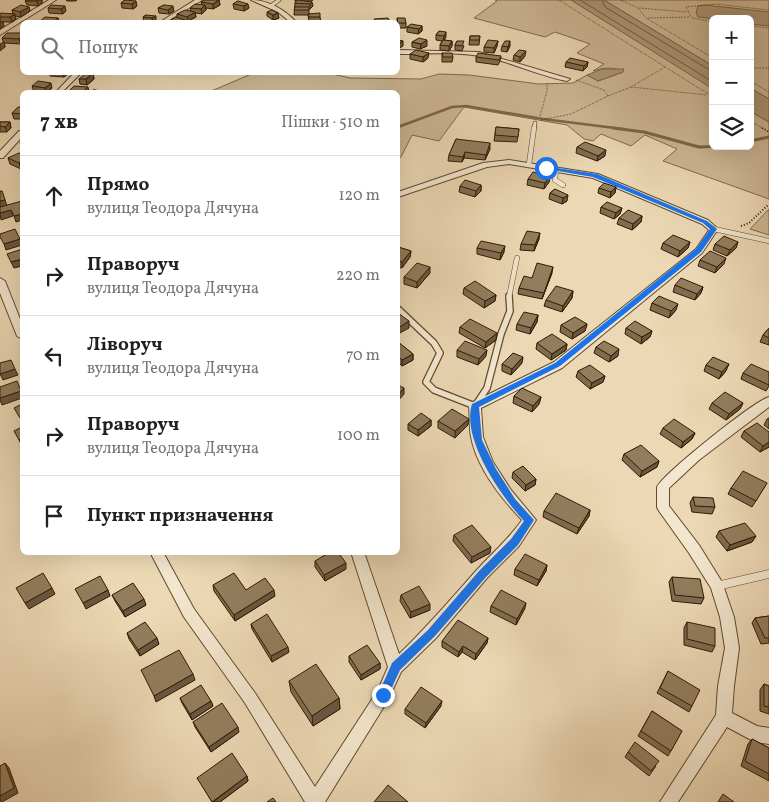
<!DOCTYPE html>
<html lang="uk">
<meta charset="utf-8">
<style>
:root{--surface:#fff;--page:#f2f2f2;--text:#202124;--muted:#757577;--line:#e0e0e0}
body{margin:0;font-family:Vollkorn,serif;background:var(--page);color:var(--text)}
.controls{position:absolute;right:15px;top:15px;display:grid;overflow:hidden;border-radius:8px;box-shadow:0 5px 20px #0002}
.controls button{width:45px;height:45px;display:grid;place-items:center;padding:0;border:0;border-bottom:1px solid var(--line);background:var(--surface);color:var(--text);font:25px sans-serif}
.stop{position:absolute;width:15px;height:15px;margin:-11px;border:4px solid #1a73e8;border-radius:50%;background:#fff}
.stop.end{background:#1a73e8;border-color:#fff;box-shadow:0 1px 5px #0008}
.list{margin:0;padding:0;list-style:none}
h2{display:flex;justify-content:space-between;align-items:center;height:65px;margin:0;padding:0 20px;font-size:21px}
h2 small{font-size:16px;font-weight:400;color:var(--muted)}
.list li{display:grid;grid-template-columns:32px 1fr auto;gap:15px;align-items:center;box-sizing:border-box;height:80px;padding:0 20px;border-top:1px solid var(--line)}
.list b{display:block;font-size:19px;white-space:nowrap}
.list p{margin:0;font-size:16px;white-space:nowrap;color:var(--muted)}
.list em{font-size:16px;font-style:normal;color:var(--muted)}
.icon{flex:none;width:28px;height:28px;fill:none;stroke:currentColor;stroke-width:2;stroke-linecap:round;stroke-linejoin:round}
.map{position:relative;flex:none;width:769px;height:802px;overflow:hidden}
.search{position:absolute;background:var(--surface);box-shadow:0 5px 20px #0002;left:20px;top:20px;width:380px;height:55px;display:flex;align-items:center;gap:12px;box-sizing:border-box;padding:0 18px;border-radius:8px;color:var(--muted);font-size:19px}
.panel{position:absolute;background:var(--surface);box-shadow:0 5px 20px #0002;left:20px;top:90px;width:380px;height:465px;border-radius:8px}
.map>svg:first-child{display:block}
.green{fill:#cdb895;stroke:#80694a}
.water{fill:#ad9777;stroke:#7c6547}
.lines{fill:none;stroke-linecap:round;stroke-linejoin:round}
.shore{stroke:#70583c;stroke-width:1}
.stream-far1{stroke:#7c6547;stroke-width:2.5}
.stream{stroke:#7c6547;stroke-width:3}
.service-far3-casing{stroke:#614a2d;stroke-width:4.5}
.service-far2-casing{stroke:#614a2d;stroke-width:5.5}
.service-far1-casing{stroke:#614a2d;stroke-width:8}
.service-casing{stroke:#614a2d;stroke-width:9}
.minor-casing{stroke:#614a2d;stroke-width:2}
.path-far1{stroke:#331a00;stroke-width:1;stroke-dasharray:0.5 1;stroke-linecap:butt}
.path{stroke:#331a00;stroke-width:2;stroke-dasharray:1 2;stroke-linecap:butt}
.service-far3{stroke:#f3e6ce;stroke-width:3}
.service-far2{stroke:#f3e6ce;stroke-width:4.5}
.service-far1{stroke:#f3e6ce;stroke-width:5.5}
.service{stroke:#f3e6ce;stroke-width:8}
.minor{fill:#f3e6ce;fill-rule:evenodd}
.wall{fill:#7e6c51;stroke:#331a00}
.shaded-wall{fill:#675842;stroke:#331a00}
.building{fill:#937d5e;stroke:#331a00}
.route{fill:#1a73e8}
</style>
<div class="map">
<svg width="769" height="802" viewBox="0 0 769 802">
<rect width="100%" height="100%" fill="#ecd8b4"/>
<filter id="stains"><feTurbulence type="fractalNoise" baseFrequency=".004" numOctaves="4"/><feColorMatrix values="0 0 0 0 .2 0 0 0 0 .09 0 0 0 0 .02 0 0 0 .5 -.17"/></filter>
<radialGradient id="worn" r=".72"><stop offset=".6" stop-color="#630" stop-opacity="0"/><stop offset="1" stop-color="#630" stop-opacity=".3"/></radialGradient>
<g class="green">
<path d="M495 0H571L707 84 713 89V146H750V111L769 122V199L663 161 677 149 645 135 631 146 601 134 593 141 584 139 567 125 464 107 439 141 412 135 401 157 398 158V92H209L256 72H324L350 78 421 79 439 74 469 75 539 84 573 83 587 75 598 81 623 72C614 66 603 68 593 71L604 64 577 53 590 44 555 32 545 37 474 18 497 1Z"/>
<polygon points="604,0 769,0 769,99 750,88 750,19 713,19 713,66"/>
<polygon points="769,209 769,235 750,229"/>
</g>
<g class="water">
<polygon points="571,0 604,0 713,66 713,89"/>
<polygon points="705,5 769,12 769,26 750,24 750,19 715,19 698,17 696,13 698,6"/>
<polygon points="602,69 624,69 623,72 598,81 587,75"/>
<polygon points="750,88 769,99 769,122 750,111"/>
</g>
<g class="lines">
<g class="shore">
<polyline points="580,0 713,82"/>
<polyline points="602,0 605,7 708,69 713,70"/>
</g>
<g class="stream-far1">
<polyline points="94,90 99,92"/>
<polyline points="398,127 452,107 466,106 543,119 623,129"/>
</g>
<g class="stream">
<polyline points="613,128 644,132 699,147 725,146"/>
<polyline points="750,141 769,137"/>
</g>
<defs>
<g id="service-far3">
<polyline points="271,6 279,0"/>
<polyline points="534,129 535,123"/>
</g>
<g id="service-far2">
<polyline points="529,164 534,128"/>
<polyline points="556,169 555,180 563,185"/>
<polyline points="714,229 769,241"/>
<polyline points="509,297 517,258"/>
</g>
<polyline id="service-far1" points="398,309 434,343 440,353 426,382 434,390 475,406 487,388 501,334 510,311 509,296"/>
<polyline id="service" points="717,586 769,574"/>
<g id="minor">
<polygon points="49,0 56,0 0,35 0,30"/>
<polygon points="195,0 202,0 166,22 160,22"/>
<path d="M251 0C268 0 285 10 296 22H290L278 12Z"/>
<path d="M398 50 479 52 570 79 567 81C539 76 514 63 486 57 457 51 427 54 398 54Z"/>
<polygon points="75,72 82,72 62,92 56,92"/>
<polygon points="19,131 22,131 22,137 3,158 0,158 0,151"/>
<path d="M509 160 598 174 708 220 718 229 702 253 562 368 481 408 483 437 493 462 511 490 536 520 519 546 487 578 436 638 401 672 388 700 325 802H305L245 703 184 617 150 552H163L194 609 255 693 315 787 378 690 388 667 351 552H364L399 654C426 628 450 600 475 572 491 554 508 540 522 520 501 498 477 468 471 437 469 427 470 416 469 406L471 403 554 362 696 249 709 230 702 224 593 178 509 164 487 167 398 197V192L483 163Z"/>
<polygon points="0,278 5,281 22,324 22,339 17,336 0,293"/>
<path d="M769 397V407L699 460 669 488V506L699 545 722 582 734 617 739 648 734 686 732 713 757 726 769 728V744L755 742 727 727 678 802H660L716 715 718 686 725 648 720 617 711 588 689 553 659 511 657 507V487C664 473 754 401 769 397Z"/>
</g>
</defs>
<use href="#service-far3" class="service-far3-casing"/>
<use href="#service-far2" class="service-far2-casing"/>
<use href="#service-far1" class="service-far1-casing"/>
<use href="#service" class="service-casing"/>
<use href="#minor" class="minor-casing"/>
<g class="path-far1">
<polyline points="559,0 713,97"/>
<polyline points="621,0 638,8 646,18 713,58"/>
<polyline points="639,8 687,12"/>
<polyline points="648,18 690,17"/>
<polyline points="713,22 692,18 686,7 715,4 769,10"/>
<polyline points="750,26 769,28"/>
<polyline points="750,68 769,68"/>
<polyline points="750,81 769,92"/>
<polyline points="631,87 707,95"/>
<polyline points="608,96 631,87 665,67"/>
<polyline points="540,116 547,91 547,83"/>
<polyline points="541,120 571,114 608,96 604,90 576,80"/>
<polyline points="750,121 764,129"/>
</g>
<g class="path">
<polyline points="762,128 769,132"/>
<polyline points="741,226 749,223 769,204"/>
</g>
<use href="#service-far3" class="service-far3"/>
<use href="#service-far2" class="service-far2"/>
<use href="#service-far1" class="service-far1"/>
<use href="#service" class="service"/>
<use href="#minor" class="minor"/>
</g>
<g class="wall">
<polygon points="42,0 42,3 38,6 27,5 25,1"/>
<polygon points="66,0 77,0 76,1 67,1"/>
<polygon points="125,0 137,6 133,9 122,8 121,3"/>
<polygon points="219,0 220,5 213,9 206,8 206,10 202,14 195,13 196,17 188,21 185,21 185,22 172,22 171,20 177,18 177,14 191,11 190,8 202,5 201,2"/>
<polygon points="295,0 313,0 311,2 313,6 310,9 309,9 309,14 320,17 321,22 309,22 308,15 294,15 295,3 296,1 295,1"/>
<polygon points="238,1 249,8 244,11 234,9 233,4"/>
<polygon points="51,5 66,11 63,14 49,13 48,8"/>
<polygon points="164,5 174,11 169,14 159,13 158,8"/>
<polygon points="29,7 30,11 21,17 15,16 16,19 12,22 3,22 4,26 0,29 0,14 13,14 12,10"/>
<polygon points="267,12 279,18 273,20 267,16"/>
<polygon points="146,15 156,21 154,22 144,22 143,17"/>
<polygon points="58,18 59,22 40,22 40,21"/>
<polygon points="397,18 406,23 406,28 398,28"/>
<polygon points="422,26 422,31 418,34 407,32 407,27"/>
<polygon points="439,31 446,37 444,40 452,41 452,46 449,51 440,50 440,45 442,41 436,40 436,35"/>
<polygon points="22,33 21,44 4,43 5,47 2,38"/>
<polygon points="470,36 480,36 479,45 469,45"/>
<polygon points="457,41 464,46 462,51 455,50 455,45"/>
<polygon points="498,41 497,46 494,53 484,52 484,47"/>
<polygon points="412,42 427,46 420,49 412,47"/>
<polygon points="502,46 510,46 507,52 501,51"/>
<polygon points="442,53 453,57 452,62 442,62"/>
<polygon points="410,54 428,58 423,62 410,59"/>
<polygon points="514,55 525,56 520,62 513,60"/>
<polygon points="501,56 500,61 498,65 476,62 476,57"/>
<polygon points="566,62 588,62 587,67 583,71 565,67"/>
<polygon points="50,72 70,72 64,77 50,76"/>
<polygon points="93,73 94,79 87,85 80,84 79,79"/>
<polygon points="32,86 52,88 47,92 34,92"/>
<polygon points="22,107 22,119 14,119 12,113"/>
<polygon points="0,122 10,122 11,128 7,132 0,132"/>
<polygon points="496,127 519,129 517,142 494,141"/>
<polygon points="22,139 22,149 20,143"/>
<polygon points="456,139 490,149 485,160 464,158 462,162 448,161 449,155"/>
<polygon points="577,147 605,156 597,161 576,153"/>
<polygon points="22,154 22,168 21,169 10,164 8,158"/>
<polygon points="550,176 549,182 544,189 527,185 528,179"/>
<polygon points="481,185 481,191 475,197 459,192 460,186"/>
<polygon points="616,187 615,193 610,198 598,193 599,188"/>
<polygon points="555,189 567,201 562,204 549,199 550,193"/>
<polygon points="601,207 622,208 620,214 614,219 600,213"/>
<polygon points="642,216 641,222 632,230 617,224 619,218"/>
<polygon points="539,239 534,251 520,250 521,244"/>
<polygon points="690,242 688,248 678,257 661,249 663,243"/>
<polygon points="738,242 736,248 727,256 713,250 715,244"/>
<polygon points="398,247 411,251 410,257 402,268 398,267"/>
<polygon points="477,248 504,252 500,260 477,254"/>
<polygon points="700,260 724,264 715,273 698,266"/>
<polygon points="430,273 417,288 404,284 404,277"/>
<polygon points="552,273 542,299 518,294 519,288 532,278"/>
<polygon points="675,285 703,287 701,293 695,300 673,292"/>
<polygon points="464,288 496,295 495,301 484,308 463,294"/>
<polygon points="573,291 572,298 562,312 544,306 546,300"/>
<polygon points="652,303 676,310 669,318 650,310"/>
<polygon points="538,315 537,322 530,334 516,330 517,324"/>
<polygon points="587,324 585,331 572,339 560,332 561,325"/>
<polygon points="460,327 496,340 485,348 459,333"/>
<polygon points="626,328 652,331 650,337 641,344 625,334"/>
<polygon points="769,328 769,345 760,342 763,335"/>
<polygon points="398,342 413,354 413,360 402,366 398,362"/>
<polygon points="537,343 567,344 566,350 551,360 536,349"/>
<polygon points="596,347 618,356 609,362 594,353"/>
<polygon points="457,350 486,356 478,365 457,357"/>
<polygon points="522,363 511,375 502,371 502,364"/>
<polygon points="706,365 726,371 719,379 704,371"/>
<polygon points="578,371 605,376 603,382 590,389 576,377"/>
<polygon points="769,372 769,386 766,391 741,379 743,373"/>
<polygon points="514,396 541,397 539,404 532,412 513,403"/>
<polygon points="712,403 743,403 740,409 726,420 709,409"/>
<polygon points="769,418 769,429 764,425 767,419"/>
<polygon points="431,420 431,426 418,436 408,430 408,424"/>
<polygon points="438,421 468,425 455,438 438,428"/>
<polygon points="663,428 695,433 692,439 681,448 660,434"/>
<polygon points="744,431 769,447 760,452 741,437"/>
<polygon points="624,454 659,461 657,467 640,477 622,460"/>
<polygon points="513,472 536,479 535,485 525,491 512,478"/>
<polygon points="767,483 752,507 728,494 731,488"/>
<polygon points="693,497 715,507 712,514 692,512 690,503"/>
<polygon points="590,510 589,516 577,534 543,517 544,511"/>
<polygon points="719,531 756,536 752,542 727,551 716,537"/>
<polygon points="454,535 490,553 471,563 453,541"/>
<polygon points="315,561 346,569 325,581 315,567"/>
<polygon points="547,565 546,571 537,586 514,575 515,569"/>
<polygon points="672,577 704,598 701,604 672,601 669,582"/>
<polygon points="213,585 246,590 275,596 235,621 214,591"/>
<polygon points="112,595 146,605 125,617 115,601"/>
<polygon points="401,595 430,610 410,618 400,601"/>
<polygon points="491,606 525,608 516,625 490,612"/>
<polygon points="769,616 769,643 761,644 752,623 755,618"/>
<polygon points="687,622 715,646 712,652 684,645 684,628"/>
<polygon points="251,624 289,652 272,662 252,629"/>
<polygon points="127,633 159,644 140,656 129,639"/>
<polygon points="488,638 487,643 475,660 462,652 458,657 442,647 442,641"/>
<polygon points="349,656 380,663 380,669 361,680 349,662"/>
<polygon points="668,671 692,706 689,712 657,693"/>
<polygon points="289,681 339,698 340,709 313,726 291,692"/>
<polygon points="764,684 769,686 769,714 760,711 760,690"/>
<polygon points="180,698 211,701 213,706 192,720 182,703"/>
<polygon points="441,706 425,728 405,714 405,709"/>
<polygon points="652,711 682,731 668,756 638,736"/>
<polygon points="193,722 239,732 211,752 195,727"/>
<polygon points="752,739 769,748 769,781 741,766 748,744"/>
<polygon points="628,752 656,766 649,776 625,757"/>
<polygon points="247,776 248,781 220,802 212,802 200,782 197,778"/>
</g>
<g class="shaded-wall">
<polygon points="38,0 42,0 42,3 38,6 37,1"/>
<polygon points="219,0 220,5 213,9 213,4"/>
<polygon points="136,1 137,6 133,9 132,4"/>
<polygon points="312,2 313,6 310,9 310,4"/>
<polygon points="248,4 249,8 244,11 244,6"/>
<polygon points="205,5 206,10 202,14 201,9"/>
<polygon points="65,6 66,11 63,14 61,9"/>
<polygon points="173,6 174,11 169,14 168,10"/>
<polygon points="29,7 30,11 21,17 20,12"/>
<polygon points="195,12 196,17 188,21 187,17"/>
<polygon points="278,13 279,18 273,20 273,15"/>
<polygon points="15,14 16,19 12,22 10,17"/>
<polygon points="156,16 156,21 153,22 152,18"/>
<polygon points="58,18 59,22 53,22"/>
<polygon points="2,21 4,26 0,29 0,23"/>
<polygon points="422,26 422,31 418,34 419,29"/>
<polygon points="446,32 446,37 443,41 444,36"/>
<polygon points="22,35 22,42 21,44 19,39"/>
<polygon points="427,40 427,46 420,49 421,44"/>
<polygon points="403,41 403,46 398,49 398,44"/>
<polygon points="452,41 452,46 449,51 449,46"/>
<polygon points="498,41 497,46 494,53 494,48"/>
<polygon points="510,41 510,46 507,52 508,47"/>
<polygon points="4,42 5,47 0,51 0,44"/>
<polygon points="526,51 525,56 520,62 520,57"/>
<polygon points="429,53 428,58 423,62 423,57"/>
<polygon points="588,62 587,67 583,71 584,66"/>
<polygon points="62,72 70,72 64,77"/>
<polygon points="93,73 94,79 87,85 86,79"/>
<polygon points="51,83 52,88 47,92 45,88"/>
<polygon points="88,87 89,92 82,92"/>
<polygon points="10,122 11,128 7,132 5,127"/>
<polygon points="490,143 490,149 485,160 486,155"/>
<polygon points="606,150 605,156 597,161 598,156"/>
<polygon points="465,152 464,158 462,162 463,157"/>
<polygon points="22,161 22,168 21,169 19,163"/>
<polygon points="550,176 549,182 544,189 545,183"/>
<polygon points="481,185 481,191 475,197 476,191"/>
<polygon points="616,187 615,193 610,198 611,192"/>
<polygon points="2,191 7,206 0,207 0,201"/>
<polygon points="568,195 567,201 562,204 563,198"/>
<polygon points="622,208 620,214 614,219 616,213"/>
<polygon points="11,210 13,216 1,220 0,213"/>
<polygon points="22,214 22,220 16,222 14,216"/>
<polygon points="642,216 641,222 632,230 633,224"/>
<polygon points="540,233 539,239 534,251 535,245"/>
<polygon points="20,239 22,245 6,250 4,244"/>
<polygon points="690,242 688,248 678,257 680,251"/>
<polygon points="738,242 736,248 727,256 730,250"/>
<polygon points="505,246 504,252 500,260 501,253"/>
<polygon points="411,251 410,257 402,268 402,262"/>
<polygon points="726,258 724,264 715,273 717,267"/>
<polygon points="22,259 22,266 14,268 11,262"/>
<polygon points="430,267 430,273 417,288 417,282"/>
<polygon points="553,267 552,273 542,299 544,293"/>
<polygon points="703,287 701,293 695,300 697,294"/>
<polygon points="573,291 572,298 562,312 563,306"/>
<polygon points="496,295 495,301 484,308 485,301"/>
<polygon points="678,304 676,310 669,318 671,311"/>
<polygon points="538,315 537,322 530,334 531,328"/>
<polygon points="409,321 409,328 398,334 398,328"/>
<polygon points="587,324 585,331 572,339 573,333"/>
<polygon points="652,331 650,337 641,344 642,337"/>
<polygon points="497,333 496,340 485,348 486,342"/>
<polygon points="567,344 566,350 551,360 552,354"/>
<polygon points="619,349 618,356 609,362 611,356"/>
<polygon points="487,350 486,356 478,365 479,359"/>
<polygon points="413,354 413,360 402,366 402,360"/>
<polygon points="523,357 522,363 511,375 512,369"/>
<polygon points="729,364 726,371 719,379 722,372"/>
<polygon points="15,369 18,375 3,380 0,374"/>
<polygon points="605,376 603,382 590,389 592,383"/>
<polygon points="404,388 404,394 398,401 398,395"/>
<polygon points="21,391 22,394 22,398 2,405 0,400 0,398"/>
<polygon points="541,397 539,404 532,412 533,406"/>
<polygon points="743,403 740,409 726,420 729,414"/>
<polygon points="469,419 468,425 455,438 455,431"/>
<polygon points="431,420 431,426 418,436 418,430"/>
<polygon points="695,433 692,439 681,448 683,442"/>
<polygon points="22,438 22,446 19,440"/>
<polygon points="769,442 769,447 760,452 763,446"/>
<polygon points="659,461 657,467 640,477 642,471"/>
<polygon points="536,479 535,485 525,491 526,485"/>
<polygon points="590,510 589,516 577,534 579,528"/>
<polygon points="756,536 752,542 727,551 730,545"/>
<polygon points="491,547 490,553 471,563 472,557"/>
<polygon points="346,563 346,569 325,581 324,575"/>
<polygon points="547,565 546,571 537,586 539,580"/>
<polygon points="52,588 55,594 29,609 25,603"/>
<polygon points="108,590 110,596 86,609 83,603"/>
<polygon points="274,590 275,596 235,621 234,615"/>
<polygon points="144,599 146,605 125,617 123,611"/>
<polygon points="526,603 525,608 516,625 517,619"/>
<polygon points="430,604 430,610 410,618 411,612"/>
<polygon points="157,638 159,644 140,656 138,650"/>
<polygon points="488,638 487,643 475,660 476,654"/>
<polygon points="463,646 462,652 458,657 459,652"/>
<polygon points="288,647 289,652 272,662 271,656"/>
<polygon points="380,663 380,669 361,680 361,675"/>
<polygon points="193,674 195,680 156,702 154,696"/>
<polygon points="339,698 340,709 313,726 312,716"/>
<polygon points="211,701 213,706 192,720 190,714"/>
<polygon points="442,701 441,706 425,728 426,723"/>
<polygon points="238,727 239,732 211,752 209,747"/>
<polygon points="5,763 9,768 18,793 2,802 0,802 0,796"/>
<polygon points="247,776 248,781 220,802 213,802"/>
</g>
<g class="building">
<polygon points="26,0 38,0 37,1 25,1"/>
<polygon points="125,0 136,1 132,4 121,3"/>
<polygon points="205,0 219,0 213,4 201,2"/>
<polygon points="297,0 312,2 310,4 295,3"/>
<polygon points="238,1 248,4 244,6 233,4"/>
<polygon points="195,4 205,5 201,9 190,8"/>
<polygon points="21,5 29,7 20,12 12,10"/>
<polygon points="51,5 65,6 61,9 48,8"/>
<polygon points="164,5 173,6 168,10 158,8"/>
<polygon points="295,7 309,7 309,10 294,10"/>
<polygon points="185,10 195,12 187,17 177,14"/>
<polygon points="272,10 278,13 273,15 267,12"/>
<polygon points="1,13 15,14 10,17 0,17 0,14"/>
<polygon points="320,13 320,17 309,17 308,14"/>
<polygon points="146,15 156,16 152,18 143,17"/>
<polygon points="45,17 58,18 53,22 40,21"/>
<polygon points="176,17 185,20 180,22 171,20"/>
<polygon points="388,18 390,22 376,22 374,19"/>
<polygon points="397,18 405,18 406,23 398,23"/>
<polygon points="140,21 145,22 136,22"/>
<polygon points="411,24 422,26 419,29 407,27"/>
<polygon points="439,31 446,32 444,36 436,35"/>
<polygon points="7,33 22,33 22,35 19,39 2,38"/>
<polygon points="470,36 480,36 479,40 470,40"/>
<polygon points="419,38 427,40 421,44 412,42"/>
<polygon points="398,40 403,41 398,44"/>
<polygon points="443,40 452,41 449,46 440,45"/>
<polygon points="488,40 498,41 494,48 484,47"/>
<polygon points="457,41 464,41 462,46 455,45"/>
<polygon points="505,41 510,41 508,47 502,46"/>
<polygon points="416,50 429,53 423,57 410,54"/>
<polygon points="519,50 526,51 520,57 514,55"/>
<polygon points="442,53 452,53 453,57 443,57"/>
<polygon points="478,53 501,56 499,60 476,57"/>
<polygon points="570,58 588,62 584,66 566,62"/>
<polygon points="86,73 93,73 86,79 79,79"/>
<polygon points="38,81 51,83 45,88 32,86"/>
<polygon points="74,86 88,87 82,92 68,92"/>
<polygon points="18,107 22,107 22,114 12,113"/>
<polygon points="0,122 10,122 5,127 0,126"/>
<polygon points="496,127 519,129 518,137 495,135"/>
<polygon points="456,139 490,143 486,155 465,152 463,157 449,155"/>
<polygon points="585,142 606,150 598,156 577,147"/>
<polygon points="19,153 22,154 22,161 19,163 8,158"/>
<polygon points="533,172 550,176 545,183 528,179"/>
<polygon points="465,180 481,185 476,191 460,186"/>
<polygon points="604,183 616,187 611,192 599,188"/>
<polygon points="555,189 568,195 563,198 550,193"/>
<polygon points="0,191 2,191 5,200 0,201"/>
<polygon points="22,201 22,214 14,216 11,210 0,213 0,207"/>
<polygon points="607,202 622,208 616,213 601,207"/>
<polygon points="628,210 642,216 633,224 619,218"/>
<polygon points="15,229 20,239 4,244 0,237 0,234"/>
<polygon points="527,231 540,233 535,245 521,244"/>
<polygon points="673,235 690,242 680,251 663,243"/>
<polygon points="724,236 738,242 730,250 715,244"/>
<polygon points="481,241 505,246 501,253 477,248"/>
<polygon points="398,247 411,251 402,262 398,261"/>
<polygon points="22,249 22,259 11,262 7,254"/>
<polygon points="710,251 726,258 717,267 700,260"/>
<polygon points="417,263 430,267 417,282 404,277"/>
<polygon points="537,263 553,267 544,293 519,288 524,276 532,278"/>
<polygon points="681,278 703,287 697,294 675,285"/>
<polygon points="475,281 496,295 485,301 464,288"/>
<polygon points="556,286 573,291 563,306 546,300"/>
<polygon points="659,296 678,304 671,311 652,303"/>
<polygon points="524,312 538,315 531,328 517,324"/>
<polygon points="398,313 409,321 398,328"/>
<polygon points="575,317 587,324 573,333 561,325"/>
<polygon points="470,319 497,333 486,342 460,327"/>
<polygon points="635,321 652,331 642,337 626,328"/>
<polygon points="769,328 769,338 763,335"/>
<polygon points="552,334 567,344 552,354 537,343"/>
<polygon points="465,341 487,350 479,359 457,350"/>
<polygon points="604,341 619,349 611,356 596,347"/>
<polygon points="398,342 413,354 402,360 398,356"/>
<polygon points="513,353 523,357 512,369 502,364"/>
<polygon points="713,357 729,364 722,372 706,365"/>
<polygon points="11,360 15,369 0,374 0,363"/>
<polygon points="751,364 769,372 769,385 743,373"/>
<polygon points="590,365 605,376 592,383 578,371"/>
<polygon points="17,381 21,391 0,398 0,387"/>
<polygon points="398,385 404,388 398,395"/>
<polygon points="522,388 541,397 533,406 514,396"/>
<polygon points="725,392 743,403 729,414 712,403"/>
<polygon points="22,404 22,417 20,418 14,408"/>
<polygon points="452,409 469,419 455,431 438,421"/>
<polygon points="421,413 431,420 418,430 408,424"/>
<polygon points="674,419 695,433 683,442 663,428"/>
<polygon points="757,423 769,432 769,442 763,446 744,431"/>
<polygon points="22,427 22,438 19,440 14,431"/>
<polygon points="641,445 659,461 642,471 624,454"/>
<polygon points="523,466 536,479 526,485 513,472"/>
<polygon points="743,471 767,483 756,501 731,488"/>
<polygon points="556,493 590,510 579,528 544,511"/>
<polygon points="693,497 713,498 715,507 695,506"/>
<polygon points="745,523 756,536 730,545 719,531"/>
<polygon points="472,525 491,547 472,557 454,535"/>
<polygon points="330,552 338,552 346,563 324,575 315,561"/>
<polygon points="525,554 547,565 539,580 515,569"/>
<polygon points="43,573 52,588 25,603 16,588"/>
<polygon points="234,573 246,590 265,578 274,590 234,615 213,585"/>
<polygon points="100,576 108,590 83,603 75,589"/>
<polygon points="672,577 700,579 704,598 675,595"/>
<polygon points="133,583 144,599 123,611 112,595"/>
<polygon points="419,586 430,604 411,612 401,595"/>
<polygon points="501,590 526,603 517,619 491,606"/>
<polygon points="267,614 288,647 271,656 251,624"/>
<polygon points="769,616 769,638 765,638 755,618"/>
<polygon points="458,620 488,638 476,654 463,646 459,652 442,641"/>
<polygon points="145,622 157,638 138,650 127,633"/>
<polygon points="687,622 715,628 715,646 687,639"/>
<polygon points="367,645 380,663 361,675 349,656"/>
<polygon points="179,650 193,674 154,696 141,670"/>
<polygon points="316,664 339,698 312,716 289,681"/>
<polygon points="668,671 700,690 692,706 660,688"/>
<polygon points="764,684 769,686 769,707 764,706"/>
<polygon points="201,685 211,701 190,714 180,698"/>
<polygon points="421,687 442,701 426,723 405,709"/>
<polygon points="222,703 238,727 209,747 193,722"/>
<polygon points="652,711 682,731 671,751 641,731"/>
<polygon points="752,739 769,748 769,774 745,761"/>
<polygon points="635,742 659,761 651,771 628,752"/>
<polygon points="232,753 247,776 212,802 197,778"/>
<polygon points="5,763 14,788 0,796 0,766"/>
<polygon points="388,785 408,802 374,802"/>
<polygon points="723,794 734,802 718,802"/>
<polygon points="273,798 276,802 267,802"/>
</g>
<path class="route" d="M544 166 597 174 707 221 717 229 701 252 560 366 479 407 482 440 496 469 515 499 534 520 518 545 486 577 435 636 400 670 387 698 383 700 379 698 378 695 392 663 428 630 479 571 511 539 524 521C501 496 461 439 472 404L555 363 696 249 710 229 703 223 593 177 546 169Z"/>
<rect width="100%" height="100%" filter="url(#stains)"/>
<rect width="100%" height="100%" fill="url(#worn)"/>
</svg>
<div class="controls">
<button>+</button>
<button>−</button>
<button><svg class="icon" aria-label="layers" viewBox="0 0 24 24"><path d="M12 4l9 5-9 5-9-5zM3 14l9 5 9-5"/></svg></button>
</div>
<div class="stop" style="left:546px;top:168px"></div>
<div class="stop end" style="left:383px;top:695px"></div>
<div class="search"><svg class="icon" aria-label="search" viewBox="0 0 24 24"><circle cx="10" cy="10" r="6"/><path d="M15 15l6 6"/></svg>Пошук</div>
<section class="panel">
<h2>7 хв<small>Пішки · 510 m</small></h2>
<ul class="list">
<li><svg class="icon" aria-label="ahead" viewBox="0 0 24 24"><path d="M12 20V5M6 11l6-6 6 6"/></svg><div><b>Прямо</b><p>вулиця Теодора Дячуна</p></div><em>120 m</em></li>
<li><svg class="icon" aria-label="right" viewBox="0 0 24 24"><path d="M7 20v-9h11M14 6l5 5-5 5"/></svg><div><b>Праворуч</b><p>вулиця Теодора Дячуна</p></div><em>220 m</em></li>
<li><svg class="icon" aria-label="left" viewBox="0 0 24 24"><path d="M17 20v-9H6M10 6l-5 5 5 5"/></svg><div><b>Ліворуч</b><p>вулиця Теодора Дячуна</p></div><em>70 m</em></li>
<li><svg class="icon" aria-label="right" viewBox="0 0 24 24"><path d="M7 20v-9h11M14 6l5 5-5 5"/></svg><div><b>Праворуч</b><p>вулиця Теодора Дячуна</p></div><em>100 m</em></li>
<li><svg class="icon" aria-label="arrive" viewBox="0 0 24 24"><path d="M6 21V4h12l-3 4 3 4H6"/></svg><div><b>Пункт призначення</b></div></li>
</ul>
</section>
</div>
